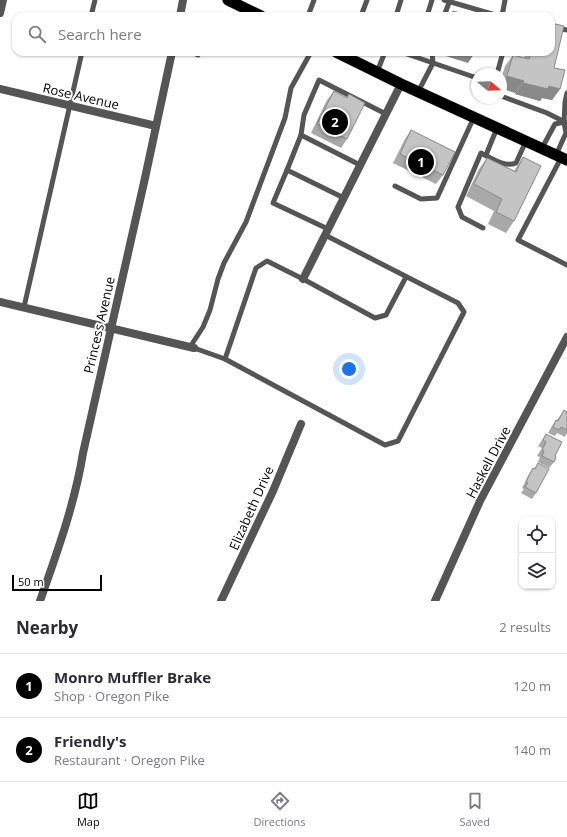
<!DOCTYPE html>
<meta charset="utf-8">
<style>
:root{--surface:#fff;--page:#f7f7f7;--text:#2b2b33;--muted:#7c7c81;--line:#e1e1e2;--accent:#000}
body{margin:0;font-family:"Open Sans",sans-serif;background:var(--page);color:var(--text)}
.controls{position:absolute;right:12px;bottom:12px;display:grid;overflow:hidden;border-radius:8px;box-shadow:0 1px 3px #0004}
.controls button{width:36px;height:36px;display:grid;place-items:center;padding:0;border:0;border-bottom:1px solid var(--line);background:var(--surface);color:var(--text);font:20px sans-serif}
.compass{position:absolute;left:471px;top:68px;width:36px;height:36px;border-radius:50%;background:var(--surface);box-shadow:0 1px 3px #0004;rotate:109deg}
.scale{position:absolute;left:12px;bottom:10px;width:90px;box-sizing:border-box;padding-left:4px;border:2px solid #000;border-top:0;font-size:11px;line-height:14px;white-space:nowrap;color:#000;-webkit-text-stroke:3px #fff;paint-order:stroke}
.you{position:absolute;left:349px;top:369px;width:14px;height:14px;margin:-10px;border:3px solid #fff;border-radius:50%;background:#1a73e8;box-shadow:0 0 0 6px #1a73e833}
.badge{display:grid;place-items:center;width:26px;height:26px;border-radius:50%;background:var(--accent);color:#fff;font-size:13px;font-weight:700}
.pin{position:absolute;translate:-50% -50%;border:2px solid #fff;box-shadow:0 1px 4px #0006}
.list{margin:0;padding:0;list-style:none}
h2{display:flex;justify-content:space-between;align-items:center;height:52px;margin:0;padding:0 16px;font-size:17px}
h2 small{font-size:13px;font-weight:400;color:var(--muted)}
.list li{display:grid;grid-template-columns:26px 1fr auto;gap:12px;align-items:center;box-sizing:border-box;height:64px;padding:0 16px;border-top:1px solid var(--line)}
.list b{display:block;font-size:15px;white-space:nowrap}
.list p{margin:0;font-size:13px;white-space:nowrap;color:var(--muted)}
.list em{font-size:13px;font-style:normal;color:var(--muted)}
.icon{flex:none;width:22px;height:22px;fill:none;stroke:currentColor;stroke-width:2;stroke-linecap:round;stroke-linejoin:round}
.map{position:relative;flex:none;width:567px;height:601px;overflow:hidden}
.search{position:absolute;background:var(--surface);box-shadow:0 1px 3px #0004;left:12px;right:12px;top:12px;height:44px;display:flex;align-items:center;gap:10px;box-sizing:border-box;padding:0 14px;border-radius:12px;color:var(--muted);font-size:15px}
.sheet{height:180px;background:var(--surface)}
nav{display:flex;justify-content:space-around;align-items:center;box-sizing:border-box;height:56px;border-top:1px solid var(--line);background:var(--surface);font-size:11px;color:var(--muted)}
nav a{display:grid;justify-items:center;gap:2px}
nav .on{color:var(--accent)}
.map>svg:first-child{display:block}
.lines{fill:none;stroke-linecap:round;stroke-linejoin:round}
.trunk-casing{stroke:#dbdbdb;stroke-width:12}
.service{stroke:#555;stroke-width:5}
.minor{stroke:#555;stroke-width:8}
.tertiary{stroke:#555;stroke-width:8}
.trunk{stroke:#000;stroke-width:11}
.wall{fill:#a9a9a9}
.shaded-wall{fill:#898989}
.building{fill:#c4c4c4;stroke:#898989}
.labels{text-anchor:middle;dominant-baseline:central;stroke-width:4;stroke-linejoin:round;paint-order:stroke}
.street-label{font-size:13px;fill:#000;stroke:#fff}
</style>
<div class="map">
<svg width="567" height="601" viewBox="0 0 567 601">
<rect width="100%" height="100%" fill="#fff"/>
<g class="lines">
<defs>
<g id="trunk">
<polyline points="228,0 261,16"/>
<polyline points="336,52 401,84 567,160"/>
</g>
</defs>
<use href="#trunk" class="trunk-casing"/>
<g class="service">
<polyline points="444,0 499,16"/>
<polyline points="91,16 95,0"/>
<polyline points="308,16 314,0"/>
<polyline points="361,16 367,0"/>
<polyline points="396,16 401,0"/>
<polyline points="427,16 432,0"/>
<polyline points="444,16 450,0"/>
<polyline points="502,16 505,0"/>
<polyline points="551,27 567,30"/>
<polyline points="191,52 198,55 199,52"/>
<polyline points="401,52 477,78"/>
<polyline points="377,72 385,52"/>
<polyline points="497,74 503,52"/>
<polyline points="418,92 433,63 432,52"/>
<polyline points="501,96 547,113 567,123"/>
<polyline points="301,135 304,115 319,80 386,114"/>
<polyline points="542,148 555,124 564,122"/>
<polyline points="486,155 497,128"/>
<polyline points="556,155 566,133 564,122 565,102 567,93"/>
<polyline points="561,158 518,240 567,265"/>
<polyline points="287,170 273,203 328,229"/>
<polyline points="395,186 421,199 437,198 474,117"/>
<polyline points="344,198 287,170 301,135 360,165"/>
<path d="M483 228 462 217 458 207 481 153C491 158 505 168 516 163L526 141"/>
<polyline points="24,307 82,52"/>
<polyline points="190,347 203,327 210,310 218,279 224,263 246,222 285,118 291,88 311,52"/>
<polyline points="194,348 225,359 256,268 267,261 303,279 375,318 386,315 406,277"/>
<polyline points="225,359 385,445 398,441 464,312 458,303 325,235"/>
</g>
<g class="minor">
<polyline points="180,16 183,0"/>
<polyline points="0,89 156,126"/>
<polyline points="303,279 401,84"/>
<polyline points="0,302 194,348"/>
<path d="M40 601C57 553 75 503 83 453L145 178 172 52"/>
<polyline points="221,601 273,491 301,424"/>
<polyline points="435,601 480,501 567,337"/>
</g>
<polyline class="tertiary" points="0,13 3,0"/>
<use href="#trunk" class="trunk"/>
</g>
<g class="wall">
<polygon points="526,52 551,52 554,68 560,89 552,100 542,98 540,101 515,94 515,93 501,88 501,79 505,66 513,55 524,58"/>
<polygon points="334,91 346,98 349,94 347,139 341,148 311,133 327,100"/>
<polygon points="411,130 443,175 436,184 393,163 405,139"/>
<polygon points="523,157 514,221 506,233 488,224 494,211 466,196 479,169 487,158 514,171"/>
<polygon points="564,410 567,412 567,433 565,437 557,433 555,436 548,433 552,426 556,420 557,420"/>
<polygon points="546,434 555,456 554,462 549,468 538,462 540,457 537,456 542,448 538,446"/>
<polygon points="538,463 536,493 532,499 521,493 524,489 522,488 529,474 533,468 534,469"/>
</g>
<g class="shaded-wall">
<polygon points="437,52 467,52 474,54 468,63 436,53"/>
<polygon points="487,52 495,52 494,54"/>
<polygon points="507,76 524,81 515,93 501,88 501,84"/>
<polygon points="523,83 549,86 560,89 552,100 542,98 540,101 515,94"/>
</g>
<g class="building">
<polygon points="453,11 469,16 451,16"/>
<polygon points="551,23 564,26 554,68 565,70 560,89 549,86 548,89 523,83 524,81 507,76 513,55 529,59 531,52 551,52"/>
<polygon points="467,52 475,52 474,54"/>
<polygon points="334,91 347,98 349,94 365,103 347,139 317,124"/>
<polygon points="411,130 455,152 443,175 400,154"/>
<polygon points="523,157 541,166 514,221 496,212 502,199 474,184 487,158 516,172"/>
<polygon points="564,410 567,412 567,430 561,427 559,430 553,427 556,420 558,421"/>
<polygon points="546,434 562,442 555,456 556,457 554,462 542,456 544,451 542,450 546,442 543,440"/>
<polygon points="538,463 549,469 536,493 525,487 528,483 526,482 533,468 535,469"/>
</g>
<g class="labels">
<g class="street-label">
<text transform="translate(81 96) rotate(13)">Rose Avenue</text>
<text transform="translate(99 325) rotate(-77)">Princess Avenue</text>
<text transform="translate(488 462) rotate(-62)">Haskell Drive</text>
<text transform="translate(251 508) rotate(-66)">Elizabeth Drive</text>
</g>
</g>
</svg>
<div class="controls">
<button><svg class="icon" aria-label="locate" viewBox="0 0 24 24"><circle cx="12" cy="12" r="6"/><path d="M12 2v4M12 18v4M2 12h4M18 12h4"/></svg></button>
<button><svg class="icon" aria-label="layers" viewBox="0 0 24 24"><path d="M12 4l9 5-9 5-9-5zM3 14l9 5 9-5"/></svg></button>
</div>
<svg class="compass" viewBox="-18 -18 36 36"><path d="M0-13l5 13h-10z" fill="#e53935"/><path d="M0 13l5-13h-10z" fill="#7c7c81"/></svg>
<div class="scale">50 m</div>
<div class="you"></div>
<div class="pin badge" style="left:421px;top:162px">1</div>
<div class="pin badge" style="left:335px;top:122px">2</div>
<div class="search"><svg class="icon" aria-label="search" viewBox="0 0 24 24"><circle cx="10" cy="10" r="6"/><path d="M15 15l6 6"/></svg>Search here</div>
</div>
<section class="sheet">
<h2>Nearby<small>2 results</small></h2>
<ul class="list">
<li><span class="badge">1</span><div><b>Monro Muffler Brake</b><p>Shop · Oregon Pike</p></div><em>120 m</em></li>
<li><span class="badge">2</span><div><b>Friendly's</b><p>Restaurant · Oregon Pike</p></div><em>140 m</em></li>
</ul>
</section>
<nav>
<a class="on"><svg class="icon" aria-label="map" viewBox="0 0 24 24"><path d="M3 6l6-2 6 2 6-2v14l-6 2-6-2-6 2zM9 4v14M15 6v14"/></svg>Map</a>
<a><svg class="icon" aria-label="directions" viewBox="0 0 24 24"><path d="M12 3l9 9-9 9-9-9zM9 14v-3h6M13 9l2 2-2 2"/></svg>Directions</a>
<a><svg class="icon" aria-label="saved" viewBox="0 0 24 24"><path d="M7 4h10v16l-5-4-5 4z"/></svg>Saved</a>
</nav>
